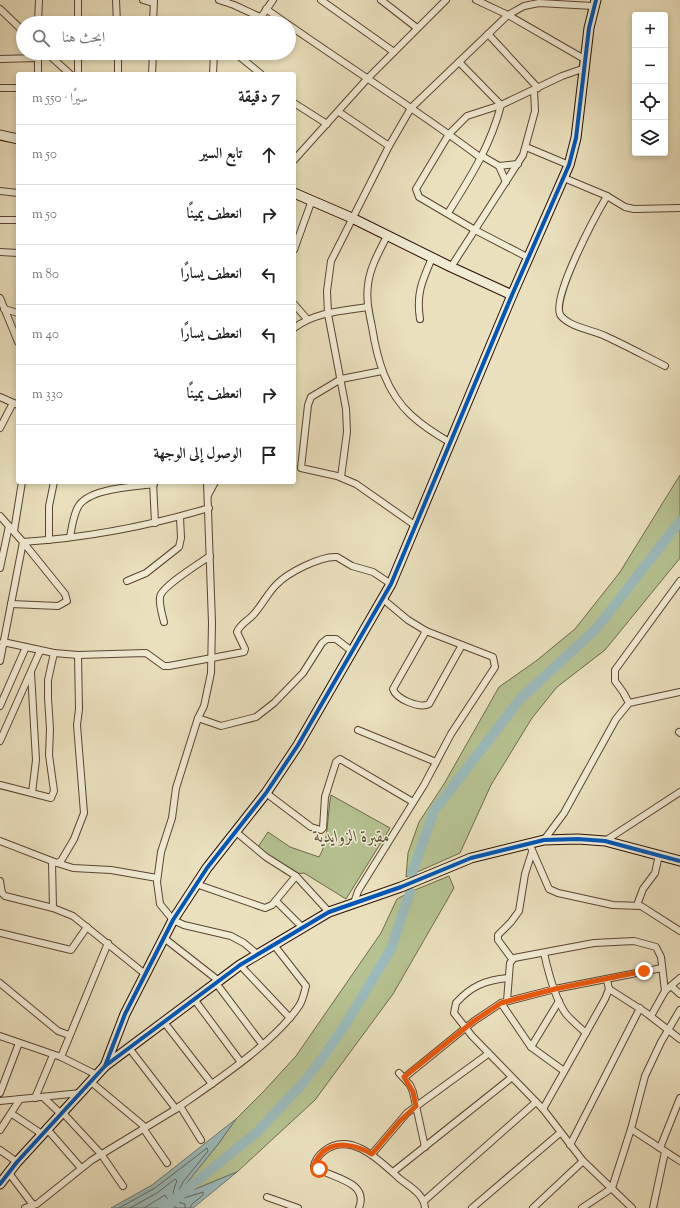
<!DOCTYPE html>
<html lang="ar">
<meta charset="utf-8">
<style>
:root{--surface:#fff;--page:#f2f2f2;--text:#202124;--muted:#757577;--line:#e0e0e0}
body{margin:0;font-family:"Sorts Mill Goudy",Amiri,serif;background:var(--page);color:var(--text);direction:rtl}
.controls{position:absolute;right:12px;top:12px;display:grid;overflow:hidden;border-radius:4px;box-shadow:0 2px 6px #0003}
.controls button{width:36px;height:36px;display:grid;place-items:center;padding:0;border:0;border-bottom:1px solid var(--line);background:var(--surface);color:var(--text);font:20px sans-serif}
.stop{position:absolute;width:12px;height:12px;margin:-9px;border:3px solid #ea580c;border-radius:50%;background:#fff}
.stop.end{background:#ea580c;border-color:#fff;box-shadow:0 1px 4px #0008}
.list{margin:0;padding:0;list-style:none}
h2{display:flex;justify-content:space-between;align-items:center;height:52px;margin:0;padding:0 16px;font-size:17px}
h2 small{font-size:13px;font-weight:400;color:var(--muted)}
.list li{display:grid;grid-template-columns:26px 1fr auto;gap:12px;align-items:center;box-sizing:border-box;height:60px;padding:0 16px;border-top:1px solid var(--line)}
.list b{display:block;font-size:15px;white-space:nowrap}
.list em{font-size:13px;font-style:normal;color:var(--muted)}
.icon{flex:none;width:22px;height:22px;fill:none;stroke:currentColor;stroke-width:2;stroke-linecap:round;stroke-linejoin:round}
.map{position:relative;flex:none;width:680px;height:1208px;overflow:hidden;direction:ltr}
.search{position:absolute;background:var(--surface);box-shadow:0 2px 6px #0003;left:16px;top:16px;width:280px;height:44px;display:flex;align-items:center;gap:10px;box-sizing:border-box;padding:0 14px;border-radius:22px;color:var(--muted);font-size:15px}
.panel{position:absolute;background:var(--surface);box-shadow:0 2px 6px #0003;left:16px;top:72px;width:280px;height:412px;border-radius:4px;direction:rtl}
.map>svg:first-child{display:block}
.green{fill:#b6c291;stroke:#70694a}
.water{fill:#9bbbbb;stroke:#6e7771}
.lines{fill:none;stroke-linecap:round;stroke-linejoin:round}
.shore{stroke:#62665e;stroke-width:1}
.river{stroke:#9bbbbb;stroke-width:10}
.street-casing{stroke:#5a4431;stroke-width:8}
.secondary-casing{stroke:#2a1002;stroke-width:11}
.street{stroke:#f1ebd4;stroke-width:6}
.secondary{stroke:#f1ebd4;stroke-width:9}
.cycleway-casing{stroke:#f1ebd4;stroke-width:6}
.cycleway{stroke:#0057b8;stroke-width:4}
.route{stroke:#ea580c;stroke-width:5}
.labels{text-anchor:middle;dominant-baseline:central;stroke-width:3;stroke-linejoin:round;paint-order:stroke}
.park-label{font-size:17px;font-style:italic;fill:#5b4e34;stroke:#f1ebd4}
</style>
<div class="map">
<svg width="680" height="1208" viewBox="0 0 680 1208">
<rect width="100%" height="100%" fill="#eae0bd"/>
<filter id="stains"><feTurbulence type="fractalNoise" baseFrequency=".005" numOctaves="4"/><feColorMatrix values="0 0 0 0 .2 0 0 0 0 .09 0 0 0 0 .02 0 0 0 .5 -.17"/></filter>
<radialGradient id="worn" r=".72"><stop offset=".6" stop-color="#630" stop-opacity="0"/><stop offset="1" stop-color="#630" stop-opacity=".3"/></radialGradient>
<g class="green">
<polygon points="680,475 680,558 605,650 557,687 532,718 491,785 460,853 406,877 408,853 419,822 444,784 499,687 536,661 575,629 620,572"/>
<path d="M331 795 390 828 346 899 304 873 296 874 272 860 258 847 268 832 290 847 319 857C329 842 327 814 331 795Z"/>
<polygon points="449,876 454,888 393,994 315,1100 237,1172 180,1195 186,1184 219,1143 236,1119 264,1091 296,1056 381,933 397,899 410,892"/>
</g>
<polygon class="water" points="236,1119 219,1143 186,1184 181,1195 237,1172 193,1208 111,1208 152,1185"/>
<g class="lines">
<g class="shore">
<polyline points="119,1208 155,1188 207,1148 208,1151 183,1182 178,1192 179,1197 184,1198 203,1192 203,1195 192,1204 190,1208"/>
<path d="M130 1208 157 1193 175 1179 177 1181C172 1192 170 1201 185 1204V1208"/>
<polyline points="144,1208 165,1195 171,1204 177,1208"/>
</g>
<g class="river">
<polyline points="412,873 434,811 521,698 596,629 680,521"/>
<polyline points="164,1208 257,1132 303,1083 323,1057 347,1022 391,949 410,892"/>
</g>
<defs>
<g id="street">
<polyline points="116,0 117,23"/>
<polyline points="143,0 153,3"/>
<polyline points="219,0 234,5 260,17"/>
<polyline points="321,0 394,52"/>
<polyline points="381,0 417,28"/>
<polyline points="476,0 508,15 586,60"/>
<polyline points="0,9 23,31"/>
<polyline points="266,9 286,23"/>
<polyline points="38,23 39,0"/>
<polyline points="78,23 78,0"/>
<polyline points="153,23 154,0"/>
<polyline points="257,23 273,0"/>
<path d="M289 25C353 70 419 111 481 158"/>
<polyline points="488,34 538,88"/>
<polyline points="38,53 38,74"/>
<polyline points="47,53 70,74"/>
<polyline points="118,53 118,74"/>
<polyline points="235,53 261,74"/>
<polyline points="0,59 38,58"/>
<polyline points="78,74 78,53"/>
<polyline points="152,74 153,53"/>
<polyline points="213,74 214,53"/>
<polyline points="0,88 18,88"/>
<polyline points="294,103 327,124"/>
<polyline points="339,112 389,146"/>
<polyline points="526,147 569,165"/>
<polyline points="482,156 499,166 506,182"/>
<polyline points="294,160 367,79 446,0"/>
<polyline points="499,166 518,164"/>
<polyline points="564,178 607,196 625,207 634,209 680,208"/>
<polyline points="0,191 18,193"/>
<path d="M607 196C597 213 549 301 561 316 570 327 592 330 605 336 625 345 645 356 665 366"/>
<path d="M448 213C470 178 491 145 501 105L459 62"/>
<polyline points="0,220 18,220"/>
<path d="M387 236C379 252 370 267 368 285 366 299 369 313 372 327 377 359 386 392 411 415 423 426 437 435 451 443"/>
<polyline points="294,250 312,200"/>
<polyline points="0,252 18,253"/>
<polyline points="529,258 475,230 419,197 416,189 449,134 467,116 501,105 562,76 585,68"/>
<polyline points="451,267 523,155 535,111 534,90"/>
<polyline points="0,298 18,342"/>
<polyline points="294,304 307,319"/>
<polyline points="4,309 18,313"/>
<path d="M420 319C416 294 422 281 432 258"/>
<path d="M294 328C316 312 342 311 368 307"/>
<polyline points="382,371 341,379 311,397 308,405 301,468 337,476 356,484 416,526"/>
<polyline points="0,397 18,405"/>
<polyline points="0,428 13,403"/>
<polyline points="341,477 347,432 346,409 328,314 327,291 331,261 389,146 411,108 508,15 524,6 539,3 593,6"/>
<polyline points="153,482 155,523"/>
<polyline points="207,482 212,623 211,673 204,706 198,718 176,788 172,818 161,852 157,882 160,904 173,920 184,925 231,936 244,943 257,954"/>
<polyline points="208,495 215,482"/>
<path d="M0 516 23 542C86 538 149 526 209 508"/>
<polyline points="14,531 22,482"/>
<path d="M70 537C72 527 73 516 78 507 88 488 134 487 154 484"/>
<polyline points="49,540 49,506 54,482"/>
<polygon points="23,542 65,594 67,601 58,606 11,604"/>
<polyline points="0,568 9,526"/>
<polyline points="127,581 146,573 179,547 181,538 180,517"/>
<path d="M164 622C162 614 159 605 160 597 161 587 200 563 210 556"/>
<path d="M426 631 393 689C396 699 420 709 429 704L462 645"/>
<path d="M3 642 54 653 78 655 146 653 164 666H169L244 652 245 649 237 632C240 624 249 620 254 614 262 605 268 593 276 585 287 573 320 556 337 557L352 566 373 572 391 584"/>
<polyline points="0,661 11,604"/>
<polyline points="31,673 36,760 32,793"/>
<polyline points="629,703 623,692 615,681 615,670 680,581"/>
<polyline points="0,706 26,647"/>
<polyline points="198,718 221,726 256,717 274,703 303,673 322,643 327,639 336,639 353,652"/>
<polyline points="358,730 436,762"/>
<polyline points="679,732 680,733"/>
<polyline points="0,741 40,651"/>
<polyline points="0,785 51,798 54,791 49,755 50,729 48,698 48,680 54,653"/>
<polyline points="266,793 311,827 321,830 323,828 325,797 336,762 340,759 413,802"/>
<polyline points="236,832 266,857 296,876 329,912"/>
<polyline points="544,840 564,813 616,719 629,703 680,692"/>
<polyline points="0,841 57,863 61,861 74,839 84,813 77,725 79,709 78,655"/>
<polyline points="605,841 680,792"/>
<polyline points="529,843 549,889 558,893 613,905 641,906 680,931"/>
<polyline points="52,862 53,908"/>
<polyline points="57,863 73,868 111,870 157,878"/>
<polyline points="0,881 2,893 5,896 53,908 73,916 145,974"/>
<polyline points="196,884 265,908 272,905 296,876"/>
<polyline points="276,901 302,927"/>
<polyline points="354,903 358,891 424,785 451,734 495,667 493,657 426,631 408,620 384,600"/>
<polyline points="637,905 643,889 655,873 659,855"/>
<polyline points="0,933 71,950 87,927"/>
<polyline points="164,938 219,981"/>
<path d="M544 953C548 971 555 999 566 1014 572 1021 579 1027 586 1033"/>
<polyline points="512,959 498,940 498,935 511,922 519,911 525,874 532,852"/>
<polyline points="240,965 290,1018"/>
<path d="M508 978C486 980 471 986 456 1003L454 1013 472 1036 543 1109 583 1161 632 1208"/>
<polyline points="0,983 58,1031 69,1035"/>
<polyline points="216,983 262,1044"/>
<polyline points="671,986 680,994"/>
<polyline points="609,989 645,1012 680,1039"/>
<polyline points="665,991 680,978"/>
<polyline points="194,999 240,1061"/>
<polyline points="507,1001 510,963 514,958 594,943 634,941 656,947 661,957 665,991 651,1016"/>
<polyline points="501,1003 531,1047 564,1071"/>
<polyline points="164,1022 212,1084"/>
<polyline points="0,1036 61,1057 97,1075"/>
<polyline points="531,1047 559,1001"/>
<polyline points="61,1057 108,943"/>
<polyline points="399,1073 410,1085 413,1092 425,1147"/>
<polyline points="405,1077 474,1021 501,1003 555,989 662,968"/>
<polyline points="91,1082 145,1127"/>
<polyline points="0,1093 19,1043"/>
<polyline points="43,1097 61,1114"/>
<polyline points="35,1098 53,1055"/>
<polyline points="0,1101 81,1093"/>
<polyline points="180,1106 201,1140"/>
<path d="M176 1109C213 1083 274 1043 299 1006 303 1000 304 993 306 986L274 945"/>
<polyline points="543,1109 605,999 609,989 607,980"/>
<polyline points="63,1113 101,1154 123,1186"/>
<polyline points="12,1114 42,1134"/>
<polyline points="143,1128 167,1163"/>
<polyline points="47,1129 81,1168"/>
<polyline points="631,1129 680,1161"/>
<polyline points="0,1130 20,1099"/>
<polyline points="570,1145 640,1008"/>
<polyline points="660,1148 680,1098"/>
<polyline points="0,1150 17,1162"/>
<polyline points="372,1154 407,1113 488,1054"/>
<polyline points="393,1172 511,1078"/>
<polyline points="9,1173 33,1205 37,1204 92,1160 176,1109 129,1048"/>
<polyline points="267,1197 298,1208"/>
<polyline points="424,1201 536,1102"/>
<polyline points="25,1208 33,1205"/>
<path d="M359 1208C370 1180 328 1178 314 1166 315 1161 319 1155 324 1151 351 1130 381 1162 400 1179 410 1187 424 1194 425 1208"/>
<polyline points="472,1208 560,1133"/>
<polyline points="533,1208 583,1161"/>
<polyline points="582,1208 612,1188 631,1129 645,1076 661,1042 680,1010"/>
<polyline points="653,1208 665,1152"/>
</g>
<g id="secondary">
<polyline points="0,135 18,139"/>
<polyline points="294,193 352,218 451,267 512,295"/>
<polyline points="105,1066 125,1014 173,920 207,868 266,793 298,745 391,584 512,295 569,165 576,138 589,28 596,0"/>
<polyline points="0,1184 17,1162 105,1066 240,965 329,912 401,887 471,858 544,840 578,839 605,841 680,861"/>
</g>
</defs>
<use href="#street" class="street-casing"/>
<use href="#secondary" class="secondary-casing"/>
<use href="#street" class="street"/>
<use href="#secondary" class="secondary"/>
<defs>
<g id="cycleway">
<polyline points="105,1066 125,1014 173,920 207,868 266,793 298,745 391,584 512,295 569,165 576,138 589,28 596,0"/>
<polyline points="0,1184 17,1162 105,1066 240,965 329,912 401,887 471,858 544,840 578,839 605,841 680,861"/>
</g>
</defs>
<use href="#cycleway" class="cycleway-casing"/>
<use href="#cycleway" class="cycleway"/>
</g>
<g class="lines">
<path class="route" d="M319 1169 314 1166C314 1162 317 1159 320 1155 333 1139 356 1145 372 1154L400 1121 416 1106 413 1092 404 1077 474 1021 501 1003 555 989 644 971"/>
</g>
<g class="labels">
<g class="park-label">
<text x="352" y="838">مقبرة الزوايدية</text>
</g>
</g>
<rect width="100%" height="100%" filter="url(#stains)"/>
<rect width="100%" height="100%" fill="url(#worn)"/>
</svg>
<div class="controls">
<button>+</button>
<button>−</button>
<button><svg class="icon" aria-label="locate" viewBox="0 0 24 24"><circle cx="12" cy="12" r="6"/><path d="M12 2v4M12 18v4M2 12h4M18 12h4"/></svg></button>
<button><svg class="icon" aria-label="layers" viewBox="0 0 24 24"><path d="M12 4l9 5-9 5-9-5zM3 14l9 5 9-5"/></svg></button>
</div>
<div class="stop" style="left:319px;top:1169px"></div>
<div class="stop end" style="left:644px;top:971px"></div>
<div class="search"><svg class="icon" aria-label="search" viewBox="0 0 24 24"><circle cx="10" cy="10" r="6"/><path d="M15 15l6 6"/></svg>ابحث هنا</div>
<section class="panel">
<h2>7 دقيقة<small>سيرًا · 550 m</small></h2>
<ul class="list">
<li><svg class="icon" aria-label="ahead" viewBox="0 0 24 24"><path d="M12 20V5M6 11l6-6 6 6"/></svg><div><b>تابع السير</b></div><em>50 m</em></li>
<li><svg class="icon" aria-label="right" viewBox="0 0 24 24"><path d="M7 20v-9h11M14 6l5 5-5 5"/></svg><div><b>انعطف يمينًا</b></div><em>50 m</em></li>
<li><svg class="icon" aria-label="left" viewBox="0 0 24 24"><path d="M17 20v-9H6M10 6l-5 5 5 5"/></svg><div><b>انعطف يسارًا</b></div><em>80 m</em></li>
<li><svg class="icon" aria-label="left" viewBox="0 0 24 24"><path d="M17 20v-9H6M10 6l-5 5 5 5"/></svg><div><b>انعطف يسارًا</b></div><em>40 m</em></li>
<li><svg class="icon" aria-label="right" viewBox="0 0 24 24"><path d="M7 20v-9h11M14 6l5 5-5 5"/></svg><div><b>انعطف يمينًا</b></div><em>330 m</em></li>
<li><svg class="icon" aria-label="arrive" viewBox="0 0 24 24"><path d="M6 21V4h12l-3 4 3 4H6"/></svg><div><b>الوصول إلى الوجهة</b></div></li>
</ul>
</section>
</div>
